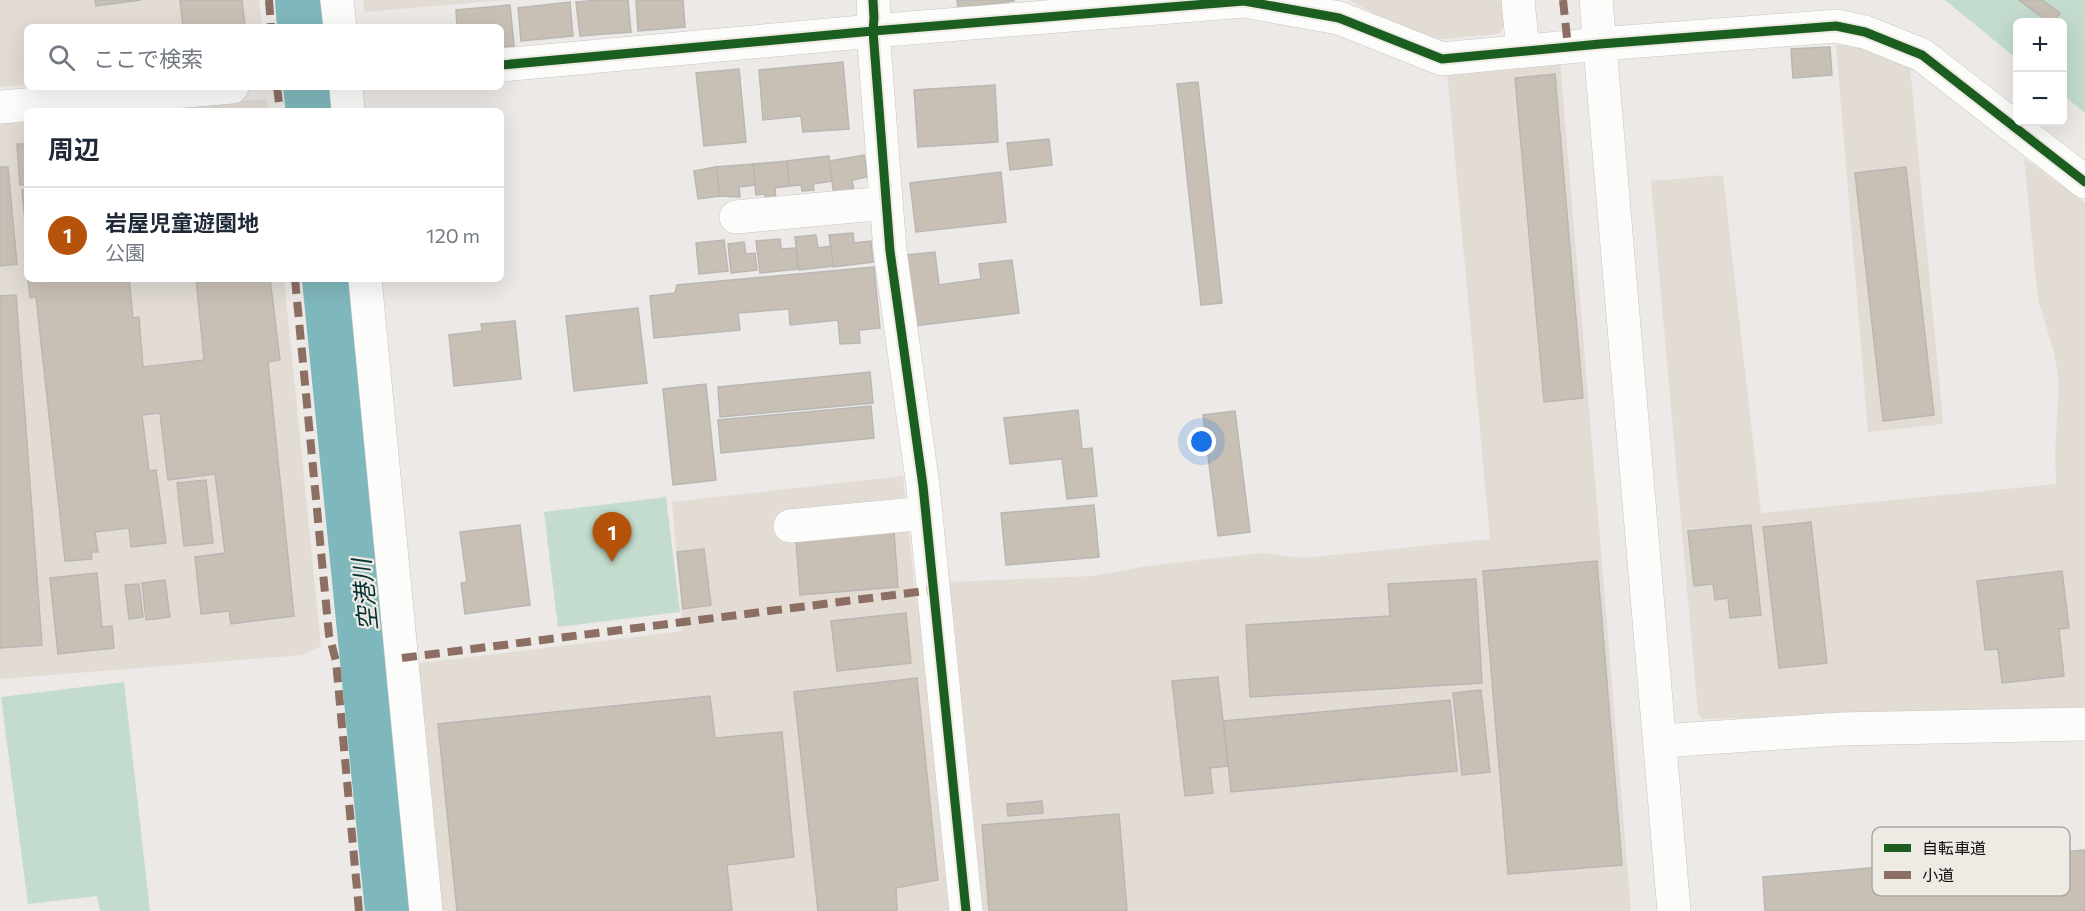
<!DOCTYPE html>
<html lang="ja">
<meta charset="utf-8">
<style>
:root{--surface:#fff;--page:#f2f2f3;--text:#1f2937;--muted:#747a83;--line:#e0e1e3;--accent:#b45309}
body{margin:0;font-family:Commissioner,"Noto Sans JP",sans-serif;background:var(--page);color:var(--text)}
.controls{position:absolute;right:18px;top:18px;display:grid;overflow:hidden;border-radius:9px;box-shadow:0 6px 24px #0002}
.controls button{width:54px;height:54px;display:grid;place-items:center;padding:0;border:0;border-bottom:2px solid var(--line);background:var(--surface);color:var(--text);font:30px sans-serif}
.you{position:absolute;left:1202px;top:442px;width:21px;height:21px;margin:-15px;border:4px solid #fff;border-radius:50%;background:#1a73e8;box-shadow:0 0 0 9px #1a73e833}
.badge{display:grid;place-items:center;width:39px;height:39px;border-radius:50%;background:var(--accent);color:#fff;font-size:20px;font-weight:700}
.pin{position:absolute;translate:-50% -50px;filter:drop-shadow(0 2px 3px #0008)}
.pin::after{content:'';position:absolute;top:32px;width:21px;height:18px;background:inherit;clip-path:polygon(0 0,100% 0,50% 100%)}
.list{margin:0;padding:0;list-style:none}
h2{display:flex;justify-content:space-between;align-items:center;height:78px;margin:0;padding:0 24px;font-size:26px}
h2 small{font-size:20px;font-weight:400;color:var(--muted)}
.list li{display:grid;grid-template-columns:39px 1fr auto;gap:18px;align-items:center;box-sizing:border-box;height:96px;padding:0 24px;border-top:2px solid var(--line)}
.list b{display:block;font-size:22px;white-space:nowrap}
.list p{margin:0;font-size:20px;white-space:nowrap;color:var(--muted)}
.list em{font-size:20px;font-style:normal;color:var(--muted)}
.icon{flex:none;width:33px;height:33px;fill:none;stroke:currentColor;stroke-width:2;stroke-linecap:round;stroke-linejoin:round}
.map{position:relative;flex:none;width:2085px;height:911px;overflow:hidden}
.search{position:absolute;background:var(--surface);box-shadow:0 6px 24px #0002;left:24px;top:24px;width:480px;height:66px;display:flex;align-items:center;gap:15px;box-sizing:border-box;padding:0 21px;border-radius:9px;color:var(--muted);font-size:22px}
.panel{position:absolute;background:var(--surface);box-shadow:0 6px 24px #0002;left:24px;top:108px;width:480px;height:174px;border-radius:9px}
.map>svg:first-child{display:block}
.built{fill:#e2dcd5}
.green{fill:#c3dccd}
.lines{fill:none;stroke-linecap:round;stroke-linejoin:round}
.river{stroke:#7fb8bc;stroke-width:60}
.building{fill:#c9c0b5;stroke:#b9b7b4;stroke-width:1.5}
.minor-casing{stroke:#c9c7c5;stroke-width:34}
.minor{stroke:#fcfcfb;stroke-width:33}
.quiet{stroke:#8d6e63;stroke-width:8;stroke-dasharray:15 8;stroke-linecap:butt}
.cycleway-casing{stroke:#eeeae4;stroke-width:13}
.cycleway{stroke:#1b5e20;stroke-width:9}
.labels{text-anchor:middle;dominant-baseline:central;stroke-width:4.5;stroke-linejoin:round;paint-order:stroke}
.water-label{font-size:24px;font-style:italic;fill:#053033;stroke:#eeeae4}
.key{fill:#eeeae4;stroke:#aca9a4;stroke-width:1.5}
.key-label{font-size:16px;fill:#11100e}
</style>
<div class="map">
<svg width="2085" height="911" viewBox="0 0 2085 911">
<rect width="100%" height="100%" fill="#ece9e6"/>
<g class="built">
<polygon points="0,0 259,0 262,27 27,27 27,85 0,87"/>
<polygon points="363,0 506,0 364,12"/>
<polygon points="1349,0 1506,0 1508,22 1498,34 1441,39 1424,38 1397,26"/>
<polygon points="1836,45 1851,45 1910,66 1943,424 1868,432"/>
<polygon points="1560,60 1631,911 981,911 949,582 1094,576 1147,566 1261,553 1303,558 1490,539 1447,71"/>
<polygon points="267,99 268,111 131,111"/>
<polygon points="27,120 27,279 284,279 321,646 303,655 0,679 0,123"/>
<polygon points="2024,158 2085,203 2085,707 2042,710 1702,719 1698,713 1651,181 1723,175 1761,513 2056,484 2055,453 2059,383 2054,352 2038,300"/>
<polygon points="903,476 915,589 924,640 958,911 439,911 414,664 683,631 672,502"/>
</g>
<g class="green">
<polygon points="1945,0 2085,0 2085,113 2063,95 2062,22 2018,22 2017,59"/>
<polygon points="666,497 680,612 558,627 544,512"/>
<polygon points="124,682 150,911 100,911 97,896 28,904 1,697"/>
</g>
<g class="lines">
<g class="river">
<polyline points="305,0 307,27"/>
<polyline points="313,87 316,111"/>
<polyline points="332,279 395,911"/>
</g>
</g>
<g class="building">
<polygon points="95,0 141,0 96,6"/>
<polygon points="180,0 242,0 245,27 183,27"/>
<polygon points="600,0 628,0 631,32 580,36 576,2"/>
<polygon points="636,0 683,0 685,27 638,31"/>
<polygon points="957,0 1014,0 1014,1 958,8"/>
<polygon points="2019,0 2042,0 2060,13 2053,22 2049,22"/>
<polygon points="570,2 573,36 521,41 518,8"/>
<polygon points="510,5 514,46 501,47 501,27 457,27 456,10"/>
<polygon points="1830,47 1832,75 1793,78 1791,49"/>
<polygon points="843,62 849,129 803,132 801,116 763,120 759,70"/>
<polygon points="739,69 746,142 704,146 696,73"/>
<polygon points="1555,74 1583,398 1544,402 1515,78"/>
<polygon points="1198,82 1222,303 1201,305 1177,84"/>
<polygon points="995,85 998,142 918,147 914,90"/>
<polygon points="1049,139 1052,165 1010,170 1007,143"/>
<polygon points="17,144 27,144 27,185 20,185"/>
<polygon points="864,155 868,177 852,180 854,191 834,195 829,161"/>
<polygon points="829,156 832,181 813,184 814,190 802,191 801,185 789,186 787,161"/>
<polygon points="787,161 789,186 775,188 776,200 766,200 765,194 756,195 753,164"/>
<polygon points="753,164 755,185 739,187 740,197 720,196 716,167"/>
<polygon points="0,167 8,167 17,264 0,266"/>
<polygon points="716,167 720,196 698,199 694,171"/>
<polygon points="1906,167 1934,415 1883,421 1855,173"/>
<polygon points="1001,172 1006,222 916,232 910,183"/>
<polygon points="27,189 27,233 26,233 22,190"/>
<polygon points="853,233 854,243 871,241 873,262 833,267 829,235"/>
<polygon points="816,235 818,248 831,246 833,266 799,270 795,237"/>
<polygon points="780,239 781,249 796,248 798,269 760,273 756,241"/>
<polygon points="724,240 728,271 699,274 696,243"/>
<polygon points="744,242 746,254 755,253 757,270 731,273 728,244"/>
<polygon points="935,252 939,285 981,279 979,264 1012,260 1019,313 914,326 906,255"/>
<polygon points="874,267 880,328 859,330 860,343 840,344 838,320 790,325 789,309 738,313 740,330 654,338 650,296 675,293 677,285"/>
<polygon points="28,279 129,279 133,318 139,317 143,367 204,360 196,279 270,279 280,360 268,362 294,616 231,624 229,611 201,614 195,557 225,553 215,474 168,480 160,413 142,415 149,471 156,470 166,543 131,547 129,528 95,532 98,552 91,552 92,559 65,561 36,297 30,298"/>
<polygon points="16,295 42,645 0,648 0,296"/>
<polygon points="638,308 647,383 574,391 566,316"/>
<polygon points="515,321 521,379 454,386 449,335 482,331 481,324"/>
<polygon points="870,372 873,403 720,417 718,387"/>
<polygon points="706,384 716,480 673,485 663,389"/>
<polygon points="871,406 874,438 721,453 718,420"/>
<polygon points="1078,410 1082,449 1092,448 1097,496 1067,499 1062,459 1010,464 1004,418"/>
<polygon points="1235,411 1250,532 1218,536 1203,415"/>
<polygon points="206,480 213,543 184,546 177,483"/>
<polygon points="1094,505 1099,557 1006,565 1001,513"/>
<polygon points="1811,522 1827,663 1779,668 1763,527"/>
<polygon points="520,525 530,605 465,614 461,583 467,582 460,532"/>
<polygon points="1751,525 1761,615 1730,618 1728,598 1715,600 1713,584 1694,586 1688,531"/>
<polygon points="894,532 898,587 800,595 796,541"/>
<polygon points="704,549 711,605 683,609 677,552"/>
<polygon points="1597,561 1622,865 1508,874 1483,571"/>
<polygon points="2062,571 2069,628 2059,629 2064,676 2002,683 1998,649 1985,650 1977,581"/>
<polygon points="97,573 102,627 112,626 114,648 58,654 50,578"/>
<polygon points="1476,579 1482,683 1250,697 1246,625 1390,616 1388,584"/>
<polygon points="165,580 170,617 146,620 142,583"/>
<polygon points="139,584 143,617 129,619 125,585"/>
<polygon points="906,613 911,663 837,671 831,621"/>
<polygon points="1218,677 1228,766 1210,768 1213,793 1185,796 1172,681"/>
<polygon points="917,678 938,880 896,888 897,911 818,911 794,692"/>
<polygon points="1481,690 1490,772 1462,775 1453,693"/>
<polygon points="710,696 715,738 782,732 794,857 727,865 732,911 457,911 438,724"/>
<polygon points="1450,700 1457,771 1231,792 1224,721"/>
<polygon points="1042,801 1043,813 1008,816 1007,804"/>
<polygon points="1119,814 1127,911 989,911 982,825"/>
<polygon points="2085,850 2085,911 1765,911 1763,877"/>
</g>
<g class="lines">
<defs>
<g id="minor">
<polyline points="337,0 340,27"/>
<polyline points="873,0 874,18 873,31 890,251 923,486 966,911"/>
<polyline points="1518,0 1523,51"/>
<polyline points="1596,0 1674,911"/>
<polyline points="501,65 873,31 1244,1 1339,18 1442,59 1600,44 1836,26 1865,32 1922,55 2085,182"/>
<polyline points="346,87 348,111"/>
<polyline points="0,107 232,87"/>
<polyline points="736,217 886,203"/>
<polyline points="365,279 426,911"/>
<polyline points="790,526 926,513"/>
<polyline points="1661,741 1841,729 2085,724"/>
</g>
</defs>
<use href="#minor" class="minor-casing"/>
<use href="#minor" class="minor"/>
<g class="quiet">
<polyline points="269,0 271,27"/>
<polyline points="1563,0 1568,47"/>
<polyline points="277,87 280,111"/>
<polyline points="295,279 329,635 336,661 359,911"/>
<polyline points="402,658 933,590"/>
</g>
<defs>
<g id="cycleway">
<polyline points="873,0 874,18 873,31 890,251 923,486 966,911"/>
<polyline points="501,65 873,31 1244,1 1339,18 1442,59 1600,44 1836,26 1865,32 1922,55 2085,182"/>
</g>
</defs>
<use href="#cycleway" class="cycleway-casing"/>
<use href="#cycleway" class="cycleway"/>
</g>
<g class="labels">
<g class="water-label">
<text transform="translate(364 595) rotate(-96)">空港川</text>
</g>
</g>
<rect x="1872" y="827" width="198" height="69" rx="9" class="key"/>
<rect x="1884" y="844" width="27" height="8" fill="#1b5e20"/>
<rect x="1884" y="871" width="27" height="8" fill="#8d6e63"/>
<g class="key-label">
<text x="1922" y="854">自転車道</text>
<text x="1922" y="881">小道</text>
</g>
</svg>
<div class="controls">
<button>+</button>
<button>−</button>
</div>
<div class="you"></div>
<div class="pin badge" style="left:612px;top:562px">1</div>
<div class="search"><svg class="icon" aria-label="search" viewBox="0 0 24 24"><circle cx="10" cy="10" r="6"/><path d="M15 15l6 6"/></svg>ここで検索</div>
<section class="panel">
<h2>周辺<small></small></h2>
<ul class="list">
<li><span class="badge">1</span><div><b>岩屋児童遊園地</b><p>公園</p></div><em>120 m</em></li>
</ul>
</section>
</div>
